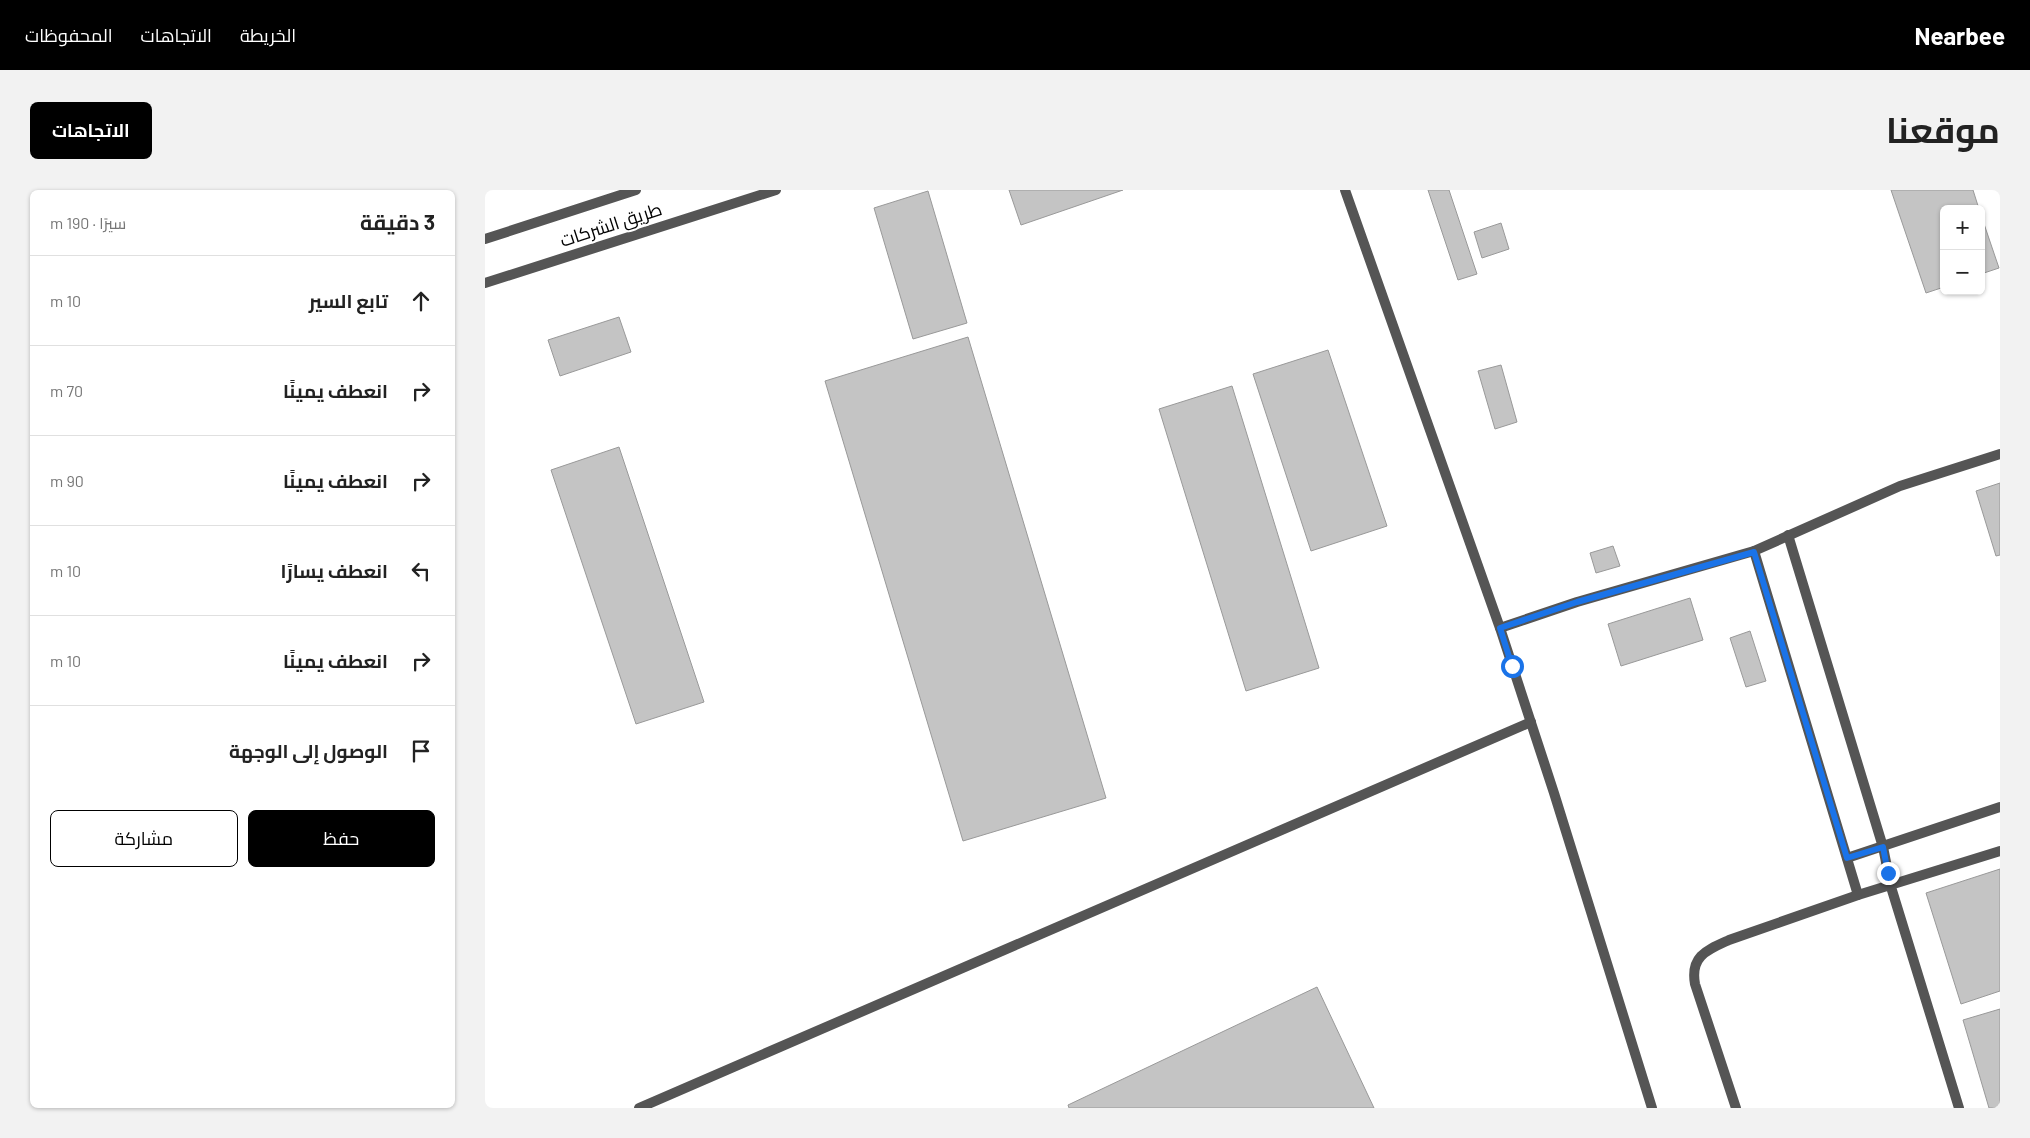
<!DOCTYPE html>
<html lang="ar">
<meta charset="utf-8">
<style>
body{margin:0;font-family:Barlow,Cairo,sans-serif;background:#f2f2f2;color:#222;direction:rtl}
.controls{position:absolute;right:15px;top:15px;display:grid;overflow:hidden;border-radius:8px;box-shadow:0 1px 4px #0004}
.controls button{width:45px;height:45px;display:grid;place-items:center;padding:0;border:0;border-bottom:1px solid #e0e0e0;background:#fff;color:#222;font:25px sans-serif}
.stop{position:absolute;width:15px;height:15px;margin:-11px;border:4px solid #1a73e8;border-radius:50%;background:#fff}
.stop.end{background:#1a73e8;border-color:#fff;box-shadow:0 1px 5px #0008}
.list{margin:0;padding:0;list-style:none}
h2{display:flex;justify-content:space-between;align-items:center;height:65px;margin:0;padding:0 20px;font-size:21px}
h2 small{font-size:16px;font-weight:400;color:#767676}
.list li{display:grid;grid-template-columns:32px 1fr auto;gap:15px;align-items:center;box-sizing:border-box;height:90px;padding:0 20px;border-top:1px solid #e0e0e0}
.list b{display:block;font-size:19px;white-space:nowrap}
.list em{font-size:16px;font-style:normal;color:#767676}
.actions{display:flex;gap:10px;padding:15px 20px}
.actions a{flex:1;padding:11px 0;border:1px solid #000;border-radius:8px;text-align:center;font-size:18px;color:#000}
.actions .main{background:#000;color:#fff}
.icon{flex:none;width:28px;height:28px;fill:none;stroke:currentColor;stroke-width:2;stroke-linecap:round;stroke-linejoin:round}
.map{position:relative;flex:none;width:1515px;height:918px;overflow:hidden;direction:ltr;border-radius:8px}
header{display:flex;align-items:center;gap:30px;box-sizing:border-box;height:70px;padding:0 25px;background:#000;color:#fff}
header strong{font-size:24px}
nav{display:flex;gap:28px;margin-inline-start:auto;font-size:18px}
.intro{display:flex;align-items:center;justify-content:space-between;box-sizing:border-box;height:120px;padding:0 30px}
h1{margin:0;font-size:35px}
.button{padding:12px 22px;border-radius:8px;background:#000;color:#fff;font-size:18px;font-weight:700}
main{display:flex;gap:30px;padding:0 30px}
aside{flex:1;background:#fff;border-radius:8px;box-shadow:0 1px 4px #0004}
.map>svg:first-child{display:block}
</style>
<header>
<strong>Nearbee</strong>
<nav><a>الخريطة</a><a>الاتجاهات</a><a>المحفوظات</a></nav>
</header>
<div class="intro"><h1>موقعنا</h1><a class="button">الاتجاهات</a></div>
<main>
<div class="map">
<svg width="1515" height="918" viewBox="0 0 1515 918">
<rect width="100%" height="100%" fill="#fff"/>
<g fill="#c4c4c4" stroke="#999">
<polygon points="524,0 638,0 536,35"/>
<polygon points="943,0 964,0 992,84 973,90"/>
<polygon points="1406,0 1488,0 1494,19 1459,19 1459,97 1441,103"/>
<polygon points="443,1 482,133 428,149 389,18"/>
<polygon points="1496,25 1514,78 1496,84"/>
<polygon points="1016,33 1024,59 997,68 989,42"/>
<polygon points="134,127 146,162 75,186 63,150"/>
<polygon points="483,147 621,608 478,651 340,191"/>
<polygon points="843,160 902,336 826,361 768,184"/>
<polygon points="1016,175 1032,232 1010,239 993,181"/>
<polygon points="747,196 834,478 761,501 674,219"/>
<polygon points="134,257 219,512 151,534 66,280"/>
<polygon points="1515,293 1515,365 1511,366 1491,301"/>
<polygon points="1128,356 1135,376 1111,383 1105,363"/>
<polygon points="1205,408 1218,450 1136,476 1123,434"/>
<polygon points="1265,441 1281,491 1261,497 1245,448"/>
<polygon points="1515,679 1515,801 1476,814 1441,703"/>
<polygon points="832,797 889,918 584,918 583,915"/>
<polygon points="1515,819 1515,918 1504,918 1478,830"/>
</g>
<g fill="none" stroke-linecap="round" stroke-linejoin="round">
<g stroke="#555" stroke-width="10">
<polyline points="1303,345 1398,657 1406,697 1474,918"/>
<polyline points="1269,361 1373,705"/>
<polyline points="1015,438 1092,412 1269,361 1415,296 1515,264"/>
<polyline points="1362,668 1515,617"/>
<path d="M1251 918 1210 794C1205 766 1222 760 1244 750L1373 705 1515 661"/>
</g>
<g stroke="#555" stroke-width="10">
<polyline points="860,0 1015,438 1069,603 1167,918"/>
<polyline points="154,918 1046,532"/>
</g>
<g stroke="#555" stroke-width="10">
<polyline points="0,49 151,0"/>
<polyline points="0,93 291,0"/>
</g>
</g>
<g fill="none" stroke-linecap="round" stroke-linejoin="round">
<polyline stroke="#1a73e8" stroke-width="6" points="1027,476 1015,438 1092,412 1269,362 1362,668 1398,657 1403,683"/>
</g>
<g text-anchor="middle" stroke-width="4" stroke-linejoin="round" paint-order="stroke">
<g font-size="18" fill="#000" stroke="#fff">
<text transform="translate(126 35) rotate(-18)" y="6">طريق الشركات</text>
</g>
</g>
</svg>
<div class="controls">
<button>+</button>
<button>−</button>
</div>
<div class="stop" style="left:1027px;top:476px"></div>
<div class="stop end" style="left:1403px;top:683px"></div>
</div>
<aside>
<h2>3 دقيقة<small>سيرًا · 190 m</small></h2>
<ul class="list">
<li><svg class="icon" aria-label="ahead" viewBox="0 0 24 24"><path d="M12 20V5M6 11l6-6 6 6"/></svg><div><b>تابع السير</b></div><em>10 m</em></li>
<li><svg class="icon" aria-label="right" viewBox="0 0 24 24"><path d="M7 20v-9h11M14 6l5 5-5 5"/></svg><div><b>انعطف يمينًا</b></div><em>70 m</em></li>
<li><svg class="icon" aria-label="right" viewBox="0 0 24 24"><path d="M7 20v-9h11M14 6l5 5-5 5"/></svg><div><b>انعطف يمينًا</b></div><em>90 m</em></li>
<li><svg class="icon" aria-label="left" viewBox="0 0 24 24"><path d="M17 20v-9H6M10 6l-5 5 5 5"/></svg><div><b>انعطف يسارًا</b></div><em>10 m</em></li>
<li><svg class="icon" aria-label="right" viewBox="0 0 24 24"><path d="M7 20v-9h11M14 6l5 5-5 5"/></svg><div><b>انعطف يمينًا</b></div><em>10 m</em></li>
<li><svg class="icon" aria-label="arrive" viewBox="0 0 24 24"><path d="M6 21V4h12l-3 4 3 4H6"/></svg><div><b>الوصول إلى الوجهة</b></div></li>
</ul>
<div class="actions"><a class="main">حفظ</a><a>مشاركة</a></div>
</aside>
</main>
